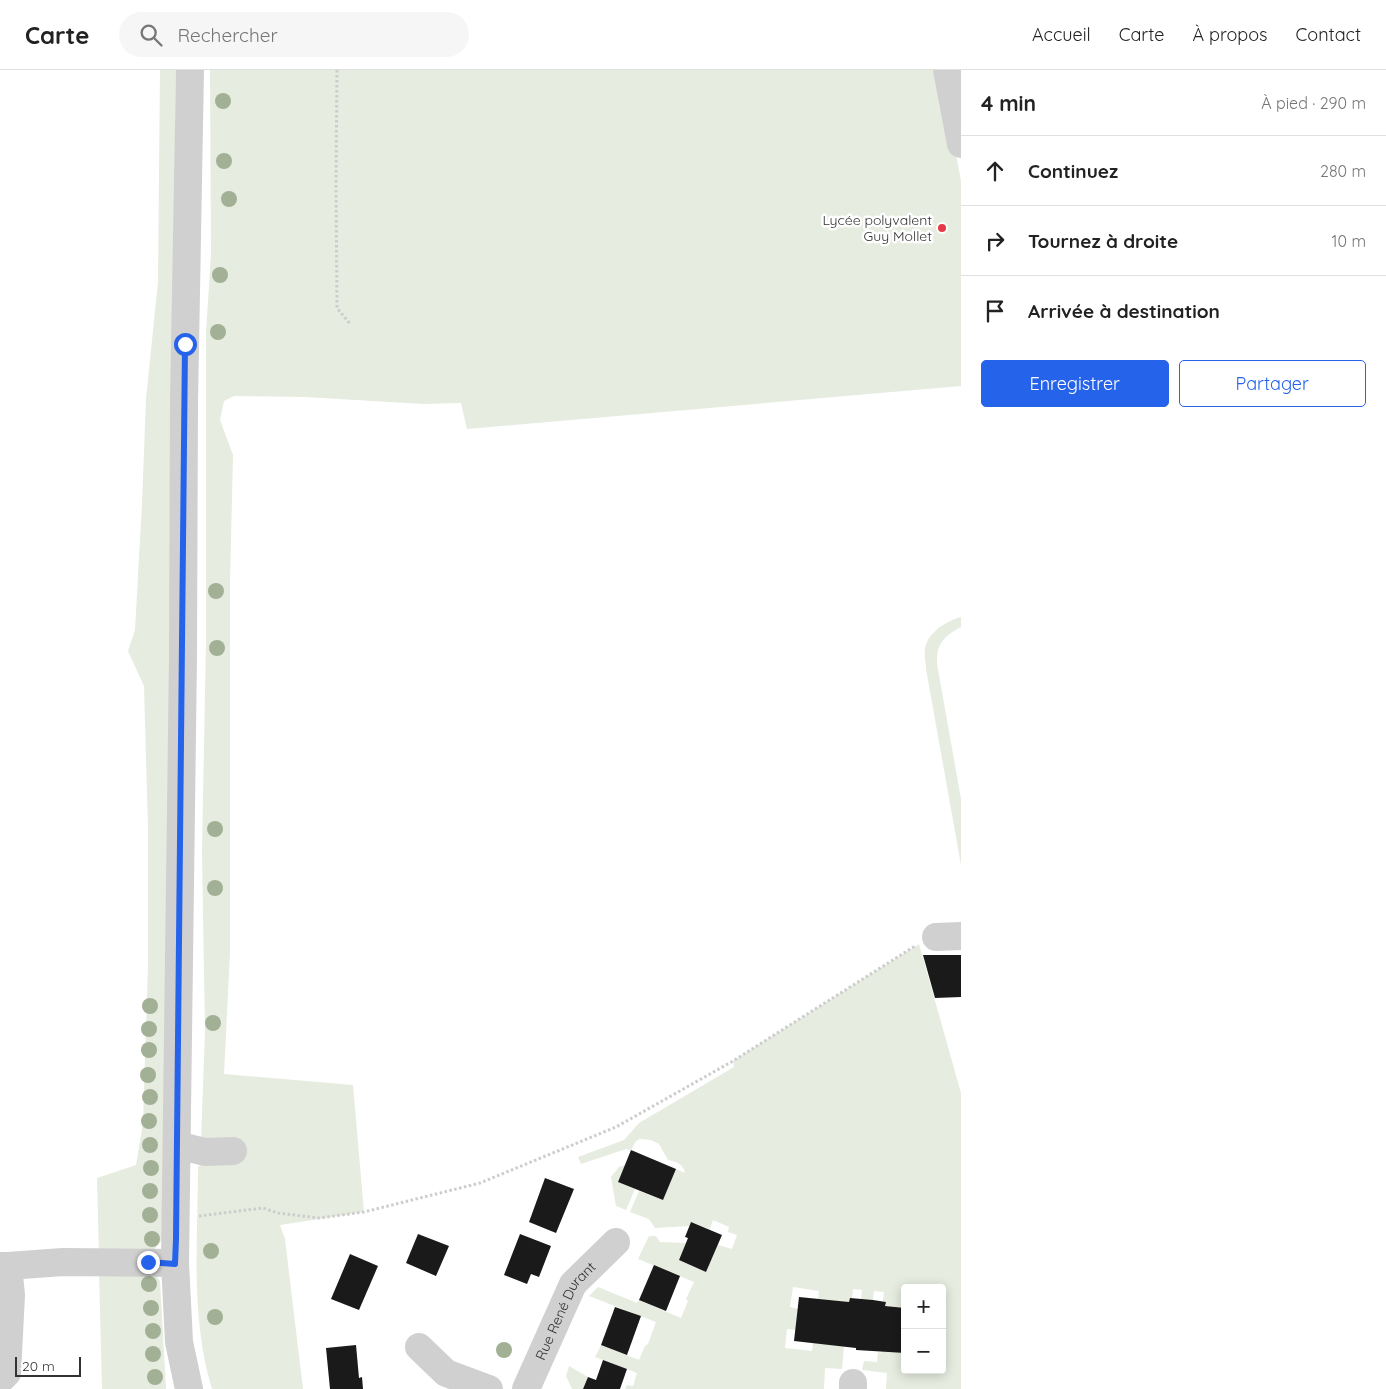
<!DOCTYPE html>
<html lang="fr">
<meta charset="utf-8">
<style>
body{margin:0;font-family:Quicksand,sans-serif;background:#f6f6f6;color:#222}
.controls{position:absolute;right:15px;bottom:15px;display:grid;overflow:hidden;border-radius:5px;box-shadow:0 2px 12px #0003}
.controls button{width:45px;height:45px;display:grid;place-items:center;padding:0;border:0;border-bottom:1px solid #e0e0e0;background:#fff;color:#222;font:25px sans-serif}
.scale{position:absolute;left:15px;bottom:12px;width:66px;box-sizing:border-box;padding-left:5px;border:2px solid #333;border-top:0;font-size:14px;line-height:18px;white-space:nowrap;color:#333;-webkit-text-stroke:4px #fff;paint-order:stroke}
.stop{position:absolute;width:15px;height:15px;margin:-11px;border:4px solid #2563eb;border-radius:50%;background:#fff}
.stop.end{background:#2563eb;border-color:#fff;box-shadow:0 1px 5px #0008}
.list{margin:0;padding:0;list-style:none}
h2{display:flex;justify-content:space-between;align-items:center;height:65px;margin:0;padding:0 20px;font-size:21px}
h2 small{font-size:16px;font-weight:400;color:#767676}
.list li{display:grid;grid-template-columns:32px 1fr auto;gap:15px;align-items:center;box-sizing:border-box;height:70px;padding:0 20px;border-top:1px solid #e0e0e0}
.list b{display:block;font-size:19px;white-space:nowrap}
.list em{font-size:16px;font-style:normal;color:#767676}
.actions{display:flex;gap:10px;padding:15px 20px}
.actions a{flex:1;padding:11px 0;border:1px solid #2563eb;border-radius:5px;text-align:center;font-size:18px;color:#2563eb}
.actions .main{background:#2563eb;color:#fff}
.icon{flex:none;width:28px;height:28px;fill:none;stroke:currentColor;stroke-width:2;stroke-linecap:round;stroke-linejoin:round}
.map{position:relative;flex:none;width:961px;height:1319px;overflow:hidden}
header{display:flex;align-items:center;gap:30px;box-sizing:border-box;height:70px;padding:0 25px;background:#fff;border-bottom:1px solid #e0e0e0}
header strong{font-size:24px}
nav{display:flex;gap:28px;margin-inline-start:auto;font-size:18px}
.search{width:350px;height:45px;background:#f6f6f6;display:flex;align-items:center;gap:12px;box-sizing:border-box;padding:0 18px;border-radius:28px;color:#767676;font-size:19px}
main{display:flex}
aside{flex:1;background:#fff}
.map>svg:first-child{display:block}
</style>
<header>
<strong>Carte</strong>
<div class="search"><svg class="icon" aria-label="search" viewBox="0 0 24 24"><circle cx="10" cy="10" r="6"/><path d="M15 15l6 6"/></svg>Rechercher</div>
<nav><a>Accueil</a><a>Carte</a><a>À propos</a><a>Contact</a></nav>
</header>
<main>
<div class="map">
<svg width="961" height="1319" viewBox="0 0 961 1319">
<rect width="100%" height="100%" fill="#fff"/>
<g fill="#e6ecdf">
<polygon points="160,0 176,0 165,1166 153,1181 99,1184 97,1108 136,1095 143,1053 148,895 148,757 144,616 128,581 135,560 142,434 146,329 158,212"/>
<path d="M210 0H940L961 111V316L467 359 461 333 424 334 305 327 234 326 224 331 220 350 233 385 230 512V882L224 1004 353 1015 364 1142 280 1155 285 1169 303 1319H212C190 1247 198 1171 198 1097L206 1090 201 1070 205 962 202 782 206 571V263L211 184Z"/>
<path d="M961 547V557C944 566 936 574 937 594L961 729V795L926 599C926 593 924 586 925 579 927 563 946 551 961 547Z"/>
<path d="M919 874 961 1023V1319H886L887 1303 862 1300 864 1291 877 1292 878 1282 881 1283V1280L905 1283V1300H942V1218H905V1238L885 1236 886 1232 883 1231 884 1222 874 1221 873 1230 861 1229 862 1220 853 1219 852 1228H850L849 1232 818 1229 819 1221 793 1217 790 1237 798 1239 796 1260 787 1259 785 1278 812 1281 813 1273 844 1276 842 1299 825 1298 824 1319H625L627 1315 633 1316 637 1303 595 1287 601 1275 639 1290 645 1276 648 1274 656 1252 589 1226 598 1217 637 1233 639 1230 681 1248 688 1231 686 1229 694 1212 638 1189 649 1166H656L660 1172 686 1173 679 1190 706 1202 718 1175 732 1179 737 1165 728 1162 729 1157 713 1150 710 1159 691 1152 689 1156 655 1158 649 1149 630 1142 639 1121 663 1130 676 1099 685 1103C683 1093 676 1092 668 1090L659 1074 651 1070 640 1069 636 1071 631 1080 626 1079 581 1094 578 1087 624 1070 639 1053 734 997 733 991Z"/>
<polygon points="625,1095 618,1112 635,1119 626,1140 616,1136 611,1107 619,1097"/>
<polygon points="99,1201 154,1203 160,1211 166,1319 102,1319"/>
<polygon points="569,1296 588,1307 583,1319 572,1319 566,1306"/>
</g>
<g fill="#1a1a1a">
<polygon points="923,885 961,885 961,927 935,928"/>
<polygon points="631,1080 676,1099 663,1130 618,1112"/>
<polygon points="545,1108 574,1119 556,1163 529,1152"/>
<polygon points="691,1152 722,1165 706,1202 679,1190 688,1168 685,1167"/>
<polygon points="418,1164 449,1176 436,1206 406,1193"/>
<polygon points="520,1164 551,1176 539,1207 531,1204 527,1214 504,1205"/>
<polygon points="350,1184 378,1196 359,1240 331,1229"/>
<polygon points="654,1195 680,1206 666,1241 639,1230"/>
<polygon points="799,1227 849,1232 850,1228 873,1230 886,1232 885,1236 905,1238 905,1283 856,1280 856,1278 794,1271"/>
<polygon points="615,1237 641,1246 627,1285 601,1275"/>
<polygon points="356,1275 359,1308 362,1307 363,1319 330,1319 326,1278"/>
<polygon points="603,1290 627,1299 620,1319 583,1319 588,1307 596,1310"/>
</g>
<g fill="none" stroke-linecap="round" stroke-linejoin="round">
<g stroke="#cdcdcd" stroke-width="3" stroke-dasharray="2.5 2.5" stroke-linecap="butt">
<polyline points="337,0 336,115 337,238 351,255"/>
<polyline points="199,1146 263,1138 278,1143 319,1148 364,1142 480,1113 616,1057 733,991 915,876"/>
</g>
<g stroke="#d0d0d0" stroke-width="28">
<polyline points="947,0 961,74"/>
<polyline points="936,867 961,866"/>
<polyline points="177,1075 205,1082 233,1081"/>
<polyline points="0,1196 8,1196 11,1225 7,1303 0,1310"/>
<polyline points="8,1196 63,1192 175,1193"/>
<polyline points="419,1277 446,1303 489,1319"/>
<polyline points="189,1319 179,1272 175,1193 183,587 184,333 190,0"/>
<path id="s1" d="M526 1319 573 1214 616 1172"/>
<polyline points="853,1319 853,1313"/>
</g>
</g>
<g fill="#a2b095">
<circle cx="223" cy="31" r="8"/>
<circle cx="224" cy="91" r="8"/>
<circle cx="229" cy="129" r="8"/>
<circle cx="220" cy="205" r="8"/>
<circle cx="218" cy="262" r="8"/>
<circle cx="216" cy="521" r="8"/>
<circle cx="217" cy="578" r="8"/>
<circle cx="215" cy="759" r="8"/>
<circle cx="215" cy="818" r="8"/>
<circle cx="150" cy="936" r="8"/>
<circle cx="213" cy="953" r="8"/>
<circle cx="149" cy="959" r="8"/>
<circle cx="149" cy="980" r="8"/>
<circle cx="148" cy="1005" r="8"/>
<circle cx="150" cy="1027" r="8"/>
<circle cx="149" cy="1051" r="8"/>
<circle cx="150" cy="1075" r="8"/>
<circle cx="151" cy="1098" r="8"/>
<circle cx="150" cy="1121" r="8"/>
<circle cx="150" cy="1145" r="8"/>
<circle cx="152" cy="1169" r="8"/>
<circle cx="211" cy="1181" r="8"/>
<circle cx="149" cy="1214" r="8"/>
<circle cx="151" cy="1238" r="8"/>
<circle cx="215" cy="1247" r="8"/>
<circle cx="153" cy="1261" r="8"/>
<circle cx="504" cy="1280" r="8"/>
<circle cx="153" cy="1284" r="8"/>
<circle cx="155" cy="1307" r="8"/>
</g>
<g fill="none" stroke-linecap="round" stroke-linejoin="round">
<polyline stroke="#2563eb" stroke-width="6" points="148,1192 175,1194 176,1169 185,274"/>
</g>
<circle fill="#e63946" stroke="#fff" stroke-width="2" cx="942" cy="158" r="5"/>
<g text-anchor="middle" stroke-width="5" stroke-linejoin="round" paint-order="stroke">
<g font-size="14" fill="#333" stroke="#fff" text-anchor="end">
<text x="932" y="155">Lycée polyvalent<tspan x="932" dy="16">Guy Mollet</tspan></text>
</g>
<g font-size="14" fill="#333" stroke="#fff">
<text dy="5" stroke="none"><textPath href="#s1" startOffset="88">Rue René Durant</textPath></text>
</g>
</g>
</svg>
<div class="controls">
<button>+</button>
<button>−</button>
</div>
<div class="scale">20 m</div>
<div class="stop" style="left:185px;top:274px"></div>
<div class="stop end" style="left:148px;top:1192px"></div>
</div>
<aside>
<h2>4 min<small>À pied · 290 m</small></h2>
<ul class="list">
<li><svg class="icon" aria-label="ahead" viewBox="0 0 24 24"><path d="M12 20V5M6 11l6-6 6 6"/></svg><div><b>Continuez</b></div><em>280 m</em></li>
<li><svg class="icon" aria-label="right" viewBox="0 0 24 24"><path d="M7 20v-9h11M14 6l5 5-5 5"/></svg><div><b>Tournez à droite</b></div><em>10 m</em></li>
<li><svg class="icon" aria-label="arrive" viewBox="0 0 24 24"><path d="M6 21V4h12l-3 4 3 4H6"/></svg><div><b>Arrivée à destination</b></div></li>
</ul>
<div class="actions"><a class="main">Enregistrer</a><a>Partager</a></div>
</aside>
</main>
